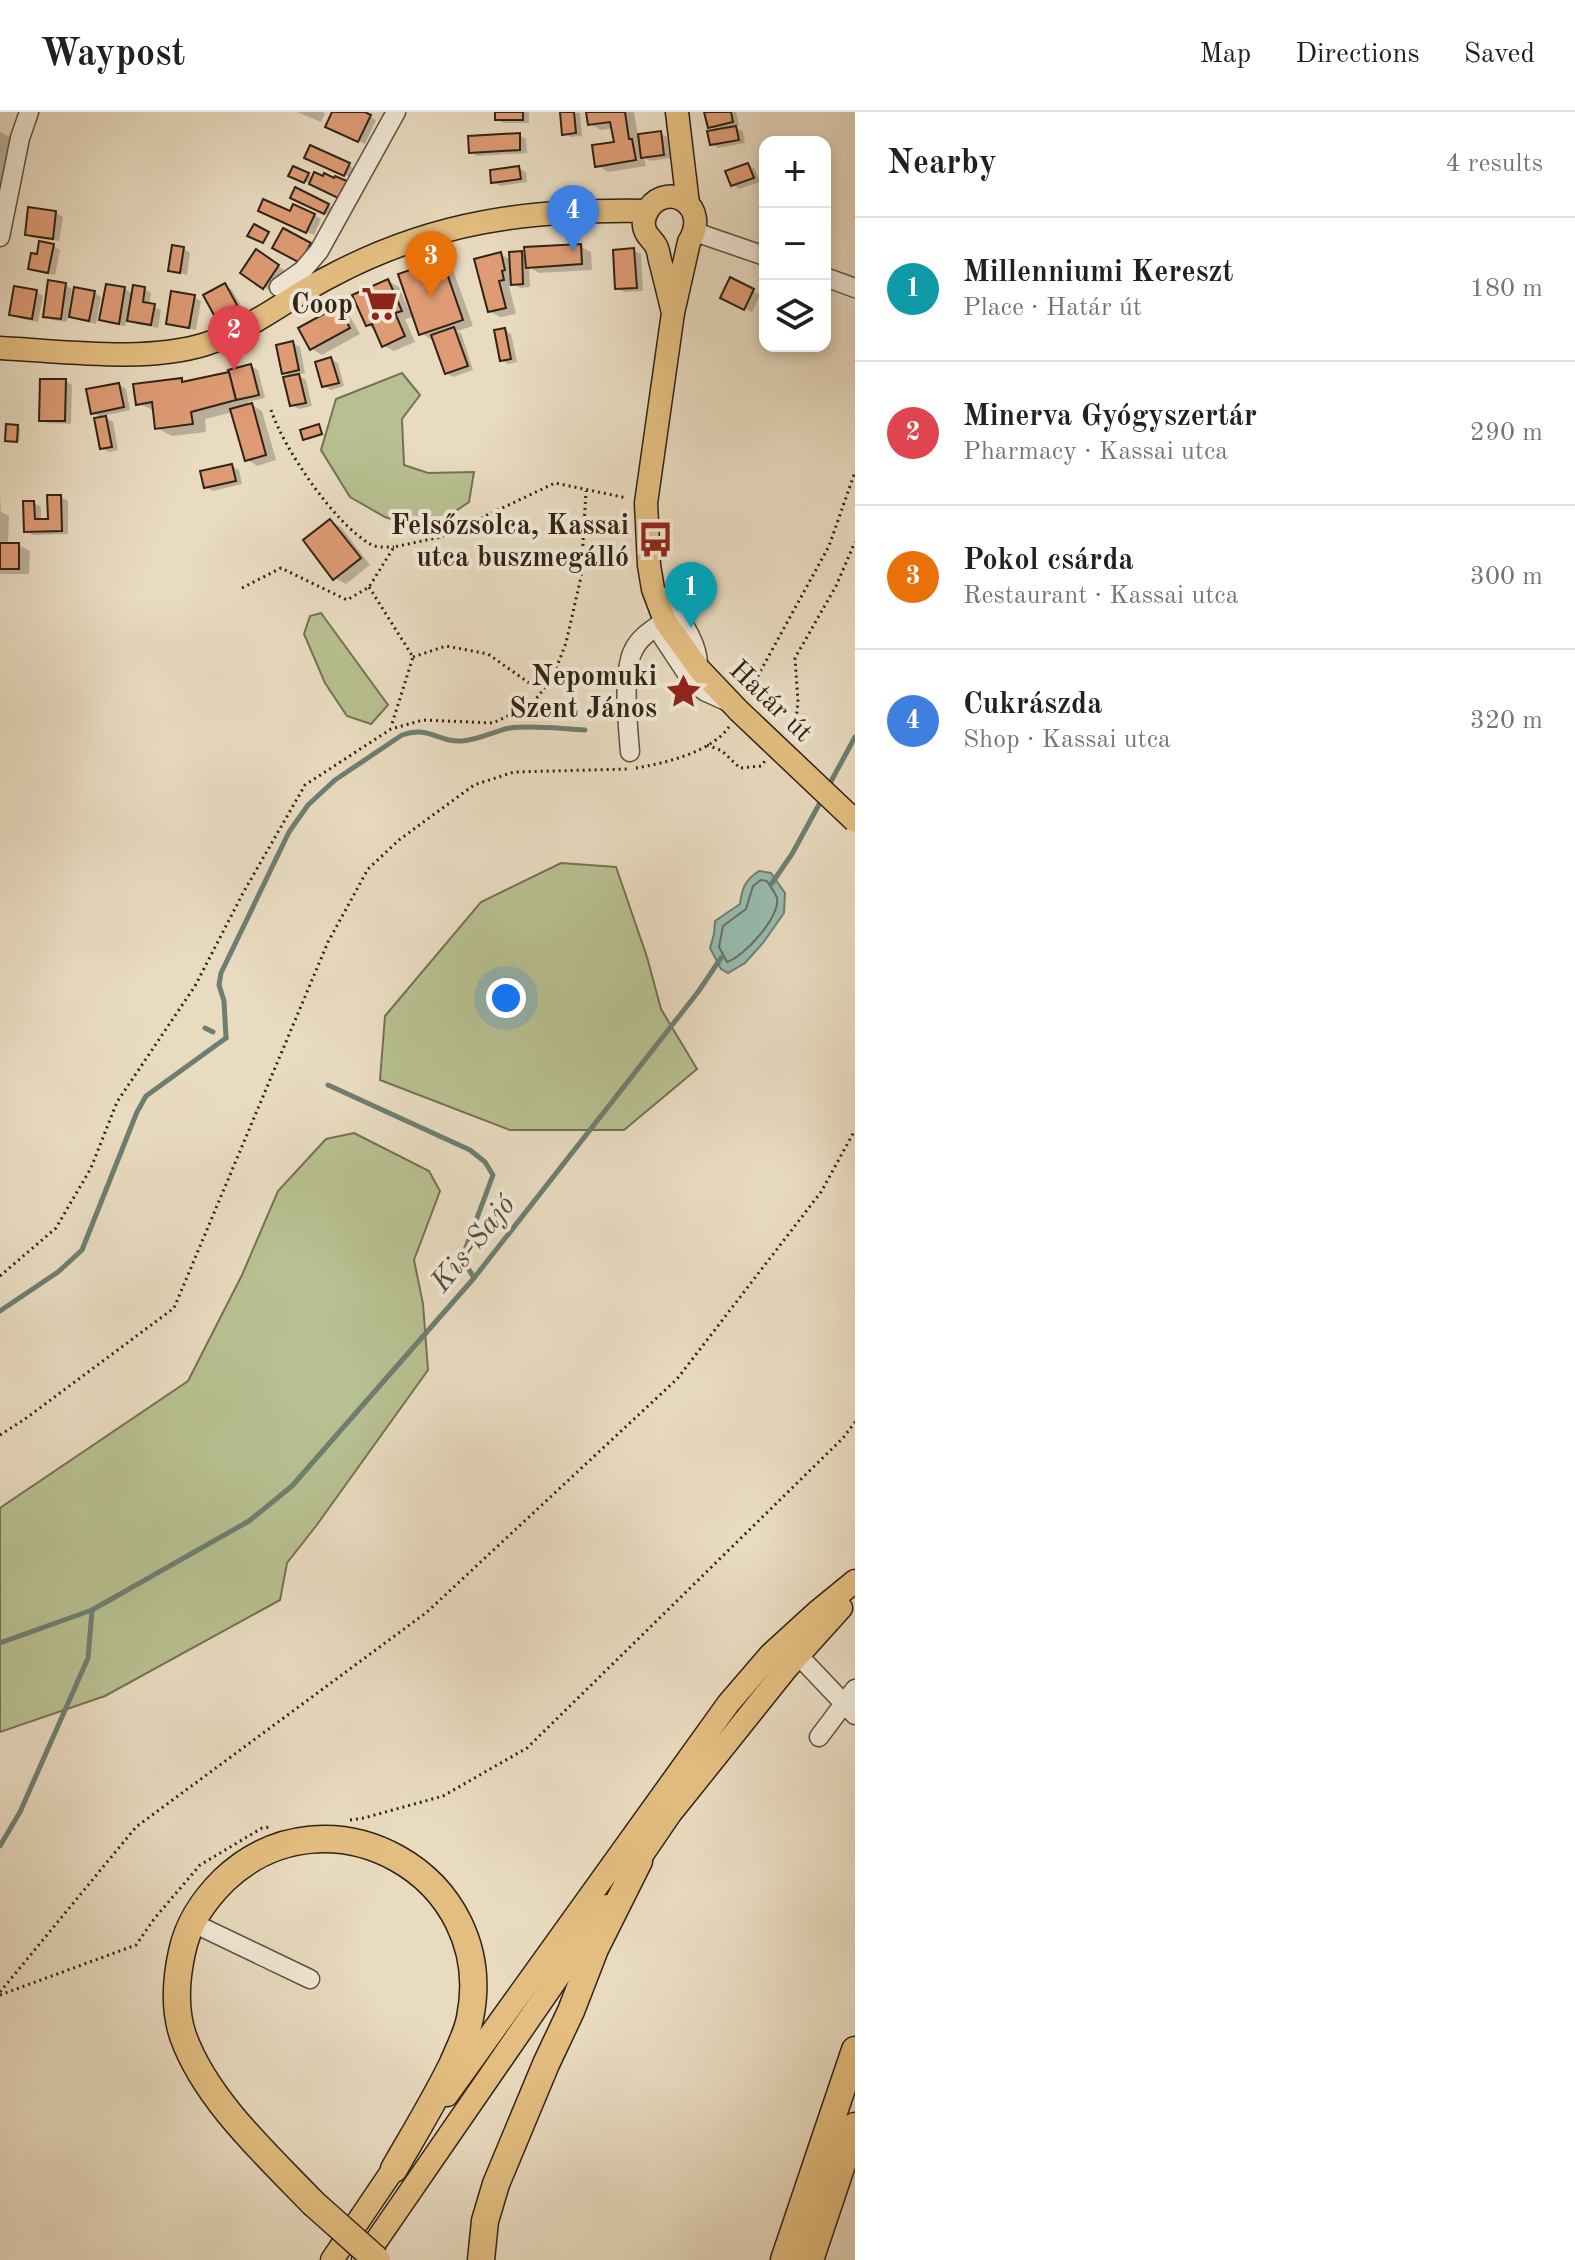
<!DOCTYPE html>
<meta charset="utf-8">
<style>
body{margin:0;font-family:"Old Standard TT",serif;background:#f2f2f2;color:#202124}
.controls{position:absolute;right:24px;top:24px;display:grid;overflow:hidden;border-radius:16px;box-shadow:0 4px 12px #0003}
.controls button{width:72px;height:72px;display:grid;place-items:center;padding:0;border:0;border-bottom:2px solid #e0e0e0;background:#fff;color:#202124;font:40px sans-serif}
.you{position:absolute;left:506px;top:886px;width:28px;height:28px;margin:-20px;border:6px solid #fff;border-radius:50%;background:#1a73e8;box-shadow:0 0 0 12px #1a73e833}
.badge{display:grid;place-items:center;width:52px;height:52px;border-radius:50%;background:#0b8043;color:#fff;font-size:26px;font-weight:700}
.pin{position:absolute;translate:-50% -66px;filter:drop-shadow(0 2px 4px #0008)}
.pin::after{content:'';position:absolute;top:42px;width:28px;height:24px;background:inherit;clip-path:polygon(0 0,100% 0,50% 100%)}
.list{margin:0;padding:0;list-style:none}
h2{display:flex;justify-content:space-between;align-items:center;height:104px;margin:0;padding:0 32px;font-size:34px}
h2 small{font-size:26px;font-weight:400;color:#757577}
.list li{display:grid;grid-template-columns:52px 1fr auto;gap:24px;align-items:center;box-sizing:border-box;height:144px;padding:0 32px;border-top:2px solid #e0e0e0}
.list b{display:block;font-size:30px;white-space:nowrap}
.list p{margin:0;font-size:26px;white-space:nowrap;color:#757577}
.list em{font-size:26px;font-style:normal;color:#757577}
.icon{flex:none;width:44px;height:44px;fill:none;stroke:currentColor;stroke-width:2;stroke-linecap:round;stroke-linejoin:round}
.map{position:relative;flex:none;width:855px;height:2148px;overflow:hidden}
header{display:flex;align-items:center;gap:48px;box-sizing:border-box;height:112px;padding:0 40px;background:#fff;border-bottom:2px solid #e0e0e0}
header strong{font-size:38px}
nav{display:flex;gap:44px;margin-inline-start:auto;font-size:28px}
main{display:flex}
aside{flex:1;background:#fff}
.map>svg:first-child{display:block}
</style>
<header>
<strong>Waypost</strong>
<nav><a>Map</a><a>Directions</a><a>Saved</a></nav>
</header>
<main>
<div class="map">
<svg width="855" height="2148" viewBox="0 0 855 2148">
<rect width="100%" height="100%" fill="#e9dbc0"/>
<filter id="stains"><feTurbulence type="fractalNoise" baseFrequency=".0025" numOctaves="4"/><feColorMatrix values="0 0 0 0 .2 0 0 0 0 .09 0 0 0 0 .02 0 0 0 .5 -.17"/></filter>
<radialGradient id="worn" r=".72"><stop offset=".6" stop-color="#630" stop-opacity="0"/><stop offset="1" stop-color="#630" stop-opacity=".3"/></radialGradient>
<g fill="#b8c091" stroke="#747254" stroke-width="2">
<polygon points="402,261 420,283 402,307 404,353 428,361 474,360 469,390 428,418 385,405 350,385 321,338 336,287"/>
<polygon points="321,501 388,593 371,612 347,604 325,571 304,522 310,504"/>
<polygon points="561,751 616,755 647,845 661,897 697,957 624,1018 510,1018 380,968 385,904 481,790"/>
<polygon points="354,1021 429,1059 440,1079 414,1148 423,1192 428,1258 316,1414 287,1451 280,1488 105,1584 0,1620 0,1396 188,1269 242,1163 278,1079 326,1027"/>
</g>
<path fill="#97bbb0" stroke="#6e7e72" stroke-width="2" d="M759 759 771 761 785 781 784 801 763 831 745 851 728 861 721 857 710 836 714 822 715 809 740 792C742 776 745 768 759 759Z"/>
<g fill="#0003">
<polygon points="297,0 322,0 325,1 321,10"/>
<polygon points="334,0 360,0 376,8 365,32 334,18"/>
<polygon points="497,0 527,0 529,1 529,11 504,11 497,7"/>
<polygon points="562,0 580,1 582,24 571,25 564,21"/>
<polygon points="588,0 634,0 638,24 660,21 667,25 670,46 650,49 644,46 646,54 608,60 597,53 616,31 613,16 601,18 590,12"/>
<polygon points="706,0 736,0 739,13 734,14 743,20 745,31 718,36 712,32 717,19 709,14"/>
<polygon points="0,20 11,26 0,88"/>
<polygon points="519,23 526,27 527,41 477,44 471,40"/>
<polygon points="311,35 356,57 352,66 313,49"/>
<polygon points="748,53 755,57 760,70 739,77 733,73"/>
<polygon points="519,56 526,60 527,70 500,74 493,70"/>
<polygon points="308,62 314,66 335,68 336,66 352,74 346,88 291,63"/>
<polygon points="299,89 328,93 335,97 331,105"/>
<polygon points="56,101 63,105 59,129 34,126 27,122"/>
<polygon points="291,102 314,103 321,107 314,123 267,103"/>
<polygon points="53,134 60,138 55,163 37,160 30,156 38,144"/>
<polygon points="580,134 591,140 592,158 539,161 529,155 530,175 520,176 515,173 509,174 516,202 500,205 489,199 500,142 512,148 521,141 527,145"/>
<polygon points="184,137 190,141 187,163 171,158"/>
<polygon points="634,139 641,142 643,179 624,180 617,176"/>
<polygon points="263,144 284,158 271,179 264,175"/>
<polygon points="441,149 452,155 473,214 457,219 461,221 473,258 453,265 446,261 435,227 432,228 421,221"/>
<polygon points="731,168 760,183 752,200 729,189"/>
<polygon points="388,169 399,175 412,205 405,207 415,230 394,239 383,233 377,219 367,213"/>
<polygon points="65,173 72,177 69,195 73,195 94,181 101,185 96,212 78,208 68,203 67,210 52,208 45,204"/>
<polygon points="225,174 232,178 243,197 224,208 217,204"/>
<polygon points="125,177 133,182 144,177 151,181 149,193 161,198 158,216 136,212 127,207 125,214 108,211 102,207"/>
<polygon points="36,180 43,184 38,210 18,206 11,202"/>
<polygon points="194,185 201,189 196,218 175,214 168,211"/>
<polygon points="338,197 349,203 360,222 322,243 312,237"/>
<polygon points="505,218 511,222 517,250 508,252 502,248"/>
<polygon points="293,231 300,235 305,261 298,263 306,268 312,294 299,297 292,293 292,265 284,261"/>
<polygon points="331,247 338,251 344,274 331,278 324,274"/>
<polygon points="251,254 258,258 265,286 247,290 262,299 276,348 257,354 246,347 233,300 205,307 206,320 172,324 157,316 155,299 137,291 181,268 187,271 231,262"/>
<polygon points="65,269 72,273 71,312 47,311 41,307"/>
<polygon points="119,273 126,277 130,298 102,304 113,310 118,338 109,340 102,336 103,307 92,300"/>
<polygon points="319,314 324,323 307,328 304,327"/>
<polygon points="17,315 20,316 19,330 7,328"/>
<polygon points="232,354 239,358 242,372 213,379 206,375"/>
<polygon points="0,383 1,400 9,404 8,433 19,433 30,439 29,462 0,462"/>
<polygon points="61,385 68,389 68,422 33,423 26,419 34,391 41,395 41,409 50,409"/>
<polygon points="330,409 341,415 370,453 346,472 335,466"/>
</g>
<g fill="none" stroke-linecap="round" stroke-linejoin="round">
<path stroke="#646f63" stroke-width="2" d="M761 768 767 769C770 774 775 780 777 786 780 805 744 845 727 850L719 835 723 814 746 797 753 774Z"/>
<g stroke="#6e7e72" stroke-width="5">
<polyline points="828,675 855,625"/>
<polyline points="772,771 792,742 822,687"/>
<polyline points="205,916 213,920"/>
<path d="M226 926 224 889 219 873 221 861 289 720 308 693 335 668 402 623C430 613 438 631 462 629 479 628 494 619 510 616 535 613 561 617 585 618"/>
<polyline points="328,973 470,1038 485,1050 493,1063 462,1146 474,1166"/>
<polyline points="0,1199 58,1160 82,1138 137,1000 146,984 226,926"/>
<polyline points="0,1531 92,1498 249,1409 292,1374 474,1166 698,880 721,846"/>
<polyline points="0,1734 20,1700 88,1546 92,1498"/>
</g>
</g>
<g fill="#de9b74" stroke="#312316" stroke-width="2">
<polygon points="332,0 365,0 371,3 358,30 325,15"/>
<rect x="495" y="0" width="28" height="8"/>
<polygon points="560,0 574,0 576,21 562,23"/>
<polygon points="586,0 625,0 629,27 632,27 636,48 595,55 592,33 614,30 610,10 588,13"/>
<polygon points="704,0 731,0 733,10 708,16"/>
<polygon points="736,14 739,28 710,33 707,19"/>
<polygon points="661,19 664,43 641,46 638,22"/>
<polygon points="520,21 520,38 469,41 468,24"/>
<polygon points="310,33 350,51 344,64 304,46"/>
<polygon points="748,51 754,66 731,74 725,59"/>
<polygon points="293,54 309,61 304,71 288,64"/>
<polygon points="519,54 521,67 491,71 490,58"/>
<polygon points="314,60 323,64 324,61 334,66 335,64 347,69 338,86 309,72"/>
<polygon points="295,75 329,92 324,102 290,86"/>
<polygon points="263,87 290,99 293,92 315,102 306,121 258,99"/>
<polygon points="28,95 56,99 53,127 25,123"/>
<polygon points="254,112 269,120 263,131 247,124"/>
<polygon points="283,116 311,131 300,151 272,136"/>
<polygon points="39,129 54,132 48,161 28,157 31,141 37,142"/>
<polygon points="581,132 582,152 526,156 524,135"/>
<polygon points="172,133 184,135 180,161 168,159"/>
<polygon points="634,136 637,176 615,177 613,138"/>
<polygon points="256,137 279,153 263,177 240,161"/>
<polygon points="522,139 523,172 511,173 509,140"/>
<polygon points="501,140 505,158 502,159 504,168 499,169 506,196 488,200 474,147"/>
<polygon points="442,147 463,208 419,223 398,162"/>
<polygon points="730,165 754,177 744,198 720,186"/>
<polygon points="388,167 402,199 395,201 405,224 382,235 372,212 366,214 352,183"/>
<polygon points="48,168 66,171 61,207 43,205"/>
<polygon points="225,171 237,193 215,205 203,183"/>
<polygon points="106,172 125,175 119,212 99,208"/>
<polygon points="133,173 145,175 143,190 155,192 151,213 127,209"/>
<polygon points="14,174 37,178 32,207 9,203"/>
<polygon points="74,175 95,179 89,209 69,205"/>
<polygon points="171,179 195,183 189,216 166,212"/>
<polygon points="338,194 350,216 310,238 298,216"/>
<polygon points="454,215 468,254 445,262 431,223"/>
<polygon points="505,216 511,247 500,249 494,218"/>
<polygon points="293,229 299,258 282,262 276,233"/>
<polygon points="331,245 339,271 322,275 315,250"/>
<polygon points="251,252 259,283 236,288 228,258"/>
<polygon points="229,260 236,288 191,300 193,312 155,317 152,290 136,293 133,272 182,266 182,270"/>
<polygon points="299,262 306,291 290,294 283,265"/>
<polygon points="40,267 66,267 65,309 39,309"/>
<polygon points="119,271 124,295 91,302 86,277"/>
<polygon points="252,291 266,343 245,349 230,297"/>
<polygon points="106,304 112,335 100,337 94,306"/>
<polygon points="6,312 18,313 17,330 5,329"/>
<polygon points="319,312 322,322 303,328 300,318"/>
<polygon points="232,352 236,369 204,376 200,359"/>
<polygon points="47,383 61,383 62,419 24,420 23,389 34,389 35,407 48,407"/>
<polygon points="330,407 361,446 333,468 303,428"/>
<rect x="0" y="431" width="19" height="26"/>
</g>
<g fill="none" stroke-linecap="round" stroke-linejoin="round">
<defs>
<g id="minor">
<polyline points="695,120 765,144"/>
<polyline points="0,125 20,26 29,0"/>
<polyline points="825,165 855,176"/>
<polyline points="279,175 303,158 319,139 396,0"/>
<path d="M655 479C659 484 665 487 669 492 682 508 697 530 698 551"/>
<polyline points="656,515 693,571 706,580 726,589"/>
<path d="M630 640C628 614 622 562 633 539 639 525 653 517 665 509"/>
<polyline points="798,1543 855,1603"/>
<polyline points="819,1625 855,1577"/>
<polyline points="191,1810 310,1867"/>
</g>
<g id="major">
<polyline points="677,0 688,92"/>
<path d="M673 201C669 184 665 168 661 152 659 147 659 139 656 134 652 126 645 124 644 114 643 107 645 102 649 96 669 69 711 94 689 130L673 201 646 391 649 453 653 477 665 509 699 557 739 599"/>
<path d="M0 236C63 239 146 251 206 232 250 218 288 186 329 165 433 109 530 97 647 99"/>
<polyline points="629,1762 670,1702 786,1557 841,1496"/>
<polyline points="447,1983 728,1592 771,1542 817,1500 855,1469"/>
<polyline points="332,2148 403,2043"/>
<polyline points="363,2148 607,1794"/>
</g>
<g id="highway">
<path d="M313 2091C267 2043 206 1988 183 1924 174 1897 176 1867 182 1840 188 1811 203 1789 224 1768 328 1669 499 1763 470 1906 467 1922 459 1936 453 1951 435 1988 414 2022 394 2057"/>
<polyline points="481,2148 485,2109 496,2072 546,1952 571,1899 595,1837 639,1749"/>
<polyline points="784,2148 855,1938"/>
<polyline points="810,2148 855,2014"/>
</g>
</defs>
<use href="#minor" stroke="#5f5140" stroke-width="21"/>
<use href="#major" stroke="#312316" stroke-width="25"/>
<use href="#highway" stroke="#312316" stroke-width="29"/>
<g stroke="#312316" stroke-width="3" stroke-dasharray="2 4" stroke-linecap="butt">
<path d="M271 298C284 337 334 411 370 432 376 436 386 435 394 435"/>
<polyline points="369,475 413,545 391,615"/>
<polyline points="242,476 281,456 347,488 369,475 394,435 441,425 555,371 627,386"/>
<polyline points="413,545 446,534 488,542 532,573 552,567"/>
<polyline points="749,580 829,434 855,360"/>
<polyline points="789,623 795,617 798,590 795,546 836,474 855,430"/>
<polyline points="707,633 722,639 740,656 761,654 765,649"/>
<path d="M636 656C666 651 711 640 729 615"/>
<polyline points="0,1164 56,1116 91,1056 117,990 195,874 243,781 305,673 391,617 423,608 493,611 531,593 552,567 566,531 581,465 586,379"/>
<polyline points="0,1323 25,1307 174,1196 328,830 368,757 399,728 474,673 514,660 629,657"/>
<polyline points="350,1708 364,1706 443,1684 527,1636 843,1326 855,1310"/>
<polyline points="0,1880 136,1715 427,1500 677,1267 821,1080 855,1018"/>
<polyline points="0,1883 136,1833 154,1807 200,1753 262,1716 270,1715"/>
</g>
<use href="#minor" stroke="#f1e8d6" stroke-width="18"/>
<use href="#major" stroke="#e4be80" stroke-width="22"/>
<use href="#highway" stroke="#e4be80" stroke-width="26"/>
<defs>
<polyline id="major-bridge" points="739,599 855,709"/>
<polyline id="highway-bridge" points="313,2091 377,2148"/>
</defs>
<use href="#major-bridge" stroke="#312316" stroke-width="25" stroke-linecap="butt"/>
<use href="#highway-bridge" stroke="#312316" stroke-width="29" stroke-linecap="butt"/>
<use href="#major-bridge" stroke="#e4be80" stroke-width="22"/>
<use href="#highway-bridge" stroke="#e4be80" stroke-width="26"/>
</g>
<defs>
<symbol id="supermarket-bare" viewBox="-9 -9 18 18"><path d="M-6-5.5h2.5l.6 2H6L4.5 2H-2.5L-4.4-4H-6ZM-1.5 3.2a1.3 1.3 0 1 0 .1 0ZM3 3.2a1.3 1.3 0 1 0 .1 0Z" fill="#8f2418" stroke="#f1e8d6" stroke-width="2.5" paint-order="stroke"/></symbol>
<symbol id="bus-bare" viewBox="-9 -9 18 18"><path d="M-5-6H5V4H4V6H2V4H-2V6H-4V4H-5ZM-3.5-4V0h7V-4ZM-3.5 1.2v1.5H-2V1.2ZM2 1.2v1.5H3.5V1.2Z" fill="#8f2418" stroke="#f1e8d6" stroke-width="2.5" paint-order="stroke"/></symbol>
<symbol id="sight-bare" viewBox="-9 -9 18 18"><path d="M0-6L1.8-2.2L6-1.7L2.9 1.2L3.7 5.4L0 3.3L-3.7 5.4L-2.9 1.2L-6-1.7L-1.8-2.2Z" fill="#8f2418" stroke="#f1e8d6" stroke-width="2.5" paint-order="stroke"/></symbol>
</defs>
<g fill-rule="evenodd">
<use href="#supermarket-bare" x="354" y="166" width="51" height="51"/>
<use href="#bus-bare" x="630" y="402" width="51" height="51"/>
<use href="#sight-bare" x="658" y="554" width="51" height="51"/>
</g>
<g text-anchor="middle" stroke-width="8" stroke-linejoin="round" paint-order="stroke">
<g font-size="28" font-weight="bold" fill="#312316" stroke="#f1e8d6" text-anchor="end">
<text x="353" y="201">Coop</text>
<text x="629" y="422">Felsőzsolca, Kassai<tspan x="629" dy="32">utca buszmegálló</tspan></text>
<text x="657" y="573">Nepomuki<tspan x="657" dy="32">Szent János</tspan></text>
</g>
<g font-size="28" fill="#312316" stroke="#f1e8d6">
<text transform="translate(772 588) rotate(44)" y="10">Határ út</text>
</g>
<g font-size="30" font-style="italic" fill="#505144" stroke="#f1e8d6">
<text transform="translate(472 1131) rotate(-51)" y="10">Kis-Sajó</text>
</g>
</g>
<rect width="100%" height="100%" filter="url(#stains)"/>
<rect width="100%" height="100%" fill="url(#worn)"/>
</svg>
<div class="controls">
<button>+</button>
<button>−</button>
<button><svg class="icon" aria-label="layers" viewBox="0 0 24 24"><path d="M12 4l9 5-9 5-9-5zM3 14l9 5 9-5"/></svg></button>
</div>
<div class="you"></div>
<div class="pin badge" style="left:691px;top:516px;background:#0f9aa8">1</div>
<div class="pin badge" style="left:234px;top:259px;background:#e0444e">2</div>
<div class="pin badge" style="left:431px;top:185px;background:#e8710a">3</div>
<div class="pin badge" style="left:573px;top:139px;background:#3f7fe0">4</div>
</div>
<aside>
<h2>Nearby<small>4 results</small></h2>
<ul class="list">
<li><span class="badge" style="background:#0f9aa8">1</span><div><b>Millenniumi Kereszt</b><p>Place · Határ út</p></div><em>180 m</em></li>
<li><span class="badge" style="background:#e0444e">2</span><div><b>Minerva Gyógyszertár</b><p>Pharmacy · Kassai utca</p></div><em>290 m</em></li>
<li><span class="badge" style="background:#e8710a">3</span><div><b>Pokol csárda</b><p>Restaurant · Kassai utca</p></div><em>300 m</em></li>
<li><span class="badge" style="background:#3f7fe0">4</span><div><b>Cukrászda</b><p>Shop · Kassai utca</p></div><em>320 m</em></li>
</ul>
</aside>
</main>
